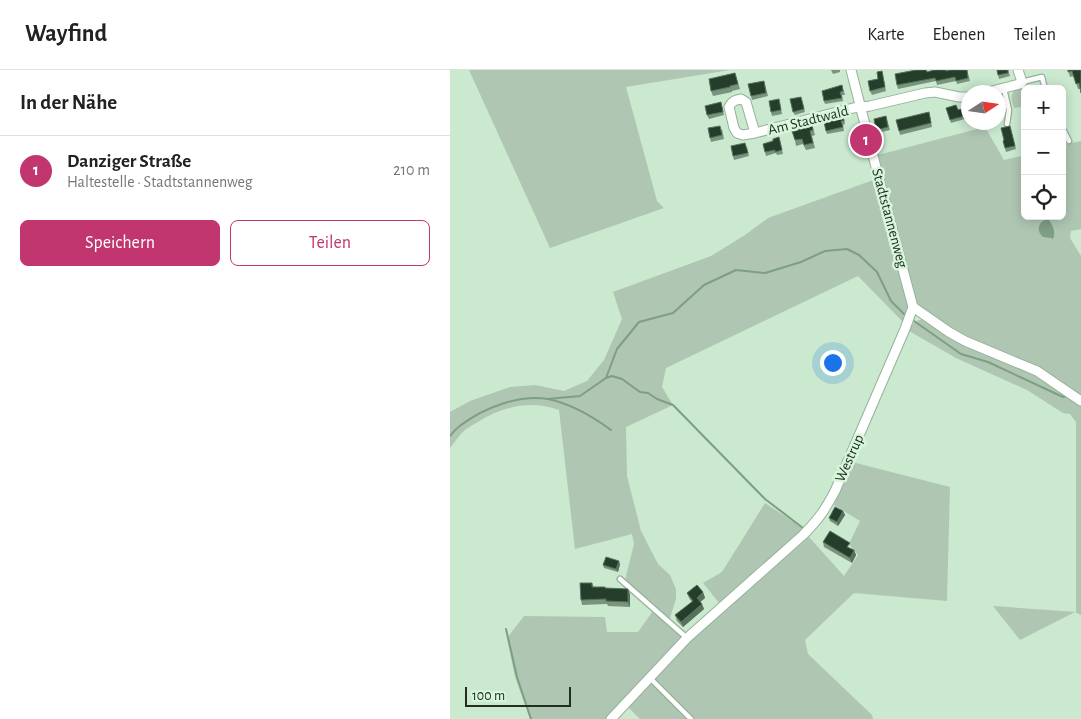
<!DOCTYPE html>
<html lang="de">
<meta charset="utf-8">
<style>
body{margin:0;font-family:"Alegreya Sans",sans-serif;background:#f6f6f6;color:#222}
.controls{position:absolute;right:15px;top:15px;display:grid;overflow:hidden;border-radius:8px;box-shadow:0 2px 12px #0003}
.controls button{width:45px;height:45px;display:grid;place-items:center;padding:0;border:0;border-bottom:1px solid #e0e0e0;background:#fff;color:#222;font:25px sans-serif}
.compass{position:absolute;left:511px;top:15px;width:45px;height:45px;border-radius:50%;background:#fff;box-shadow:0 2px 12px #0003;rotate:78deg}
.scale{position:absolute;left:15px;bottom:12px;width:106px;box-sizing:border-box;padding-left:5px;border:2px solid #222e24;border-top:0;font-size:14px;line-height:18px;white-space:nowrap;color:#222e24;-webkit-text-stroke:4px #d7f6dc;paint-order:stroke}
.you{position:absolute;left:382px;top:292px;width:18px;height:18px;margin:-12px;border:4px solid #fff;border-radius:50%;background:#1a73e8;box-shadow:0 0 0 8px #1a73e833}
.badge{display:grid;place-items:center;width:32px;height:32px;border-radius:50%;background:#c1366e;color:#fff;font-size:16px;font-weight:700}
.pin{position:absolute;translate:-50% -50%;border:2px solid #fff;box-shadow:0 1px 5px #0006}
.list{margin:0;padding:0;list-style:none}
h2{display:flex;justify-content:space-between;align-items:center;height:65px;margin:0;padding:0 20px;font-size:21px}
h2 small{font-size:16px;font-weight:400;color:#767676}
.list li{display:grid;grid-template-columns:32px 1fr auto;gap:15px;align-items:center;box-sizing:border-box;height:70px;padding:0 20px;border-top:1px solid #e0e0e0}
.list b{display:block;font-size:19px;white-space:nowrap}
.list p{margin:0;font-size:16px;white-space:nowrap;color:#767676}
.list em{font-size:16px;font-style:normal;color:#767676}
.actions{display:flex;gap:10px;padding:15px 20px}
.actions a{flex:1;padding:11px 0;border:1px solid #c1366e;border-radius:8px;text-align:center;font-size:18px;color:#c1366e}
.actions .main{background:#c1366e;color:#fff}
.icon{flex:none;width:28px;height:28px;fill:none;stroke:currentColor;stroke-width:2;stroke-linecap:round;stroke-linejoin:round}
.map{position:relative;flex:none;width:631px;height:649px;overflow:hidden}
header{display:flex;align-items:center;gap:30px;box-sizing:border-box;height:70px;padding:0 25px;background:#fff;border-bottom:1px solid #e0e0e0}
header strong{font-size:24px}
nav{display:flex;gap:28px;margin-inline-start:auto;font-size:18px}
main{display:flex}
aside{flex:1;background:#fff}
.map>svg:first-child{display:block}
</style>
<header>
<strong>Wayfind</strong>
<nav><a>Karte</a><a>Ebenen</a><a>Teilen</a></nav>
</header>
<main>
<aside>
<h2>In der Nähe<small></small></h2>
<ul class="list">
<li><span class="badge">1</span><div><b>Danziger Straße</b><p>Haltestelle · Stadtstannenweg</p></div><em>210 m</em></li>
</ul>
<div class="actions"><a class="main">Speichern</a><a>Teilen</a></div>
</aside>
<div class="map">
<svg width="631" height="649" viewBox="0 0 631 649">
<rect width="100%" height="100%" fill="#cae9cf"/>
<g fill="#afc6b3">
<polygon points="19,0 280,0 176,17 207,131 214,138 100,178"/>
<path d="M585 15 591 19H575V36L564 38C563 34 561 29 562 25 563 17 579 16 585 15Z"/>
<polygon points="535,57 554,90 575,85 575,146 612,146 612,75 631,71 631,159 621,161 620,168 631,186 631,327 501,260 471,239 465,231 424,86"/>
<path d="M426 109 459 236 454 253 408 206 216 298 212 317 223 335 176 357 177 406 191 461 208 494 220 505 226 519V529L219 551 239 572 359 467 394 506 408 485 399 474 410 451 384 435 402 392 500 417 497 531 404 523 355 570 358 584 422 645 423 649H190L177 636 164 649H80L65 607 57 568 74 546 155 547 157 562H188L205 538 175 510 184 474 182 464 125 479 109 340C82 330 53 336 28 352 24 354 19 357 15 360 9 365 5 372 0 378V342L20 331 60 317 85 315 114 321 137 311 154 290 172 249 163 222 261 186 295 165 318 148Z"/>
<path d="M474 249 495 265 586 305 622 328 631 335V545L625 542 570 570 543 536 626 542V352L620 344 613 343 577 320 506 288 459 261C463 253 465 250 474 249Z"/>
<polygon points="315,433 353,458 270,534 253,513 272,502"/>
</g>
<path fill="#7d9f84" d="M598 149C603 155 606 162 603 169L601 168 593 167C586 161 588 151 598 149Z"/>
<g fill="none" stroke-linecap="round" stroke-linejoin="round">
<g stroke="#7d9f84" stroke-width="2">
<polyline points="464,251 511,284 538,292 613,327 617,326"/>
<polyline points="156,308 162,306 172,309 190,322 198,323 207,329 223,335 315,429 353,458"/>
<polyline points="97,329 130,326 156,308 167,279 189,252 223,243 254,215 286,200 315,203 351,192 375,181 397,179 409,185 427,202 441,231 454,244"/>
<path d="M0 366C3 362 7 358 11 355 34 338 69 324 98 329 122 334 142 346 161 360"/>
<polyline points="56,559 67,607 81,649"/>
</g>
<defs>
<g id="service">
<polyline points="572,12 592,7 595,19"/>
<polyline points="554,19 559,40 557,54"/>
<polyline points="612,57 619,71"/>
<polyline points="170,509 237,568"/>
<polyline points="200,608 241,649"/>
</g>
<g id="minor">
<polyline points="401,0 436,136 463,237"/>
<polyline points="538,22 570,14 572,12 568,0"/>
<path d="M305 63 296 32 291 29C285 30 282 31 279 37L284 58 287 63 293 65 305 63 403 38 420 36 475 23 485 22 509 27H518"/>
<polyline points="463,237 499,262 515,271 587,301 631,331"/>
<path d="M161 649 237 568 353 465C368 450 375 440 385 421L455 259 463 237"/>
</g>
</defs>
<use href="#service" stroke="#94b29a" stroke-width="7"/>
<use href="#minor" stroke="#94b29a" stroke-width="11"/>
<use href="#service" stroke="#fff" stroke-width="4.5"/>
<use href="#minor" stroke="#fff" stroke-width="9"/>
</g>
<g fill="#78947d">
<polygon points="381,0 390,0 390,2 383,4"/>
<polygon points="496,0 496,1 517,0 520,11 507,14 506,11 487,15 486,11 448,19 447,15 477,2"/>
<polygon points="547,0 558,0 560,6 549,9"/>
<polygon points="618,0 631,0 630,19 628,19 624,6 620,7"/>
<polygon points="432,1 436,21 422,25 420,21 428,9"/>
<polygon points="285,3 290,19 282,21 282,22 263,26 261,21"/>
<polygon points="315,14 318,26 302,30 301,26"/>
<polygon points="392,15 395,25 392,25 393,31 375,34 374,31"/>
<polygon points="352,30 355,42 345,45 343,42"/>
<polygon points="330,33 332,44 322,46 321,42"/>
<polygon points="272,36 274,45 259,49 257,45"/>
<polygon points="518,37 518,48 501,53 496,38 508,40"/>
<polygon points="436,46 440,60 428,63 426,60"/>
<polygon points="480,46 482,57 450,65 449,61"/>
<polygon points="394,49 395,54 393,55 394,61 377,64 376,61"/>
<polygon points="362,54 365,65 362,66 365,78 356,80 353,74 346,76 345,70 349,60"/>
<polygon points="560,56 566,79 556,82 553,71 554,70"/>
<polygon points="272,59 274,69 261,72 260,68"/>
<polygon points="330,71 333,84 327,85 326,83 316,86 315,82"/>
<polygon points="297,77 299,86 284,90 283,86"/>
<polygon points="393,441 395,445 388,456 380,451 379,448"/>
<polygon points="373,472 401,478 401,479 404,480 406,485 402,493 374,477"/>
<polygon points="170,494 168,502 154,498 153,495"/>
<polygon points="142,513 144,517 156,518 180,524 180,537 158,536 157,534 132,535 131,530"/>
<polygon points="253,522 255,528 250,532 252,534 254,539 233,557 227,551 225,545 242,532 239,528 237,523"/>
</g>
<g fill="#56715c">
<polygon points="393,441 395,445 388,456 387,452"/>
<polygon points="404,480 406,485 402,493 400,488"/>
<polygon points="169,491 170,494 168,502 166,499"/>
<polygon points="178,519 180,524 180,537 178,532"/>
<polygon points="253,522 255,528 249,533 247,528"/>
<polygon points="252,534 254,539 233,557 231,552"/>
</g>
<g fill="#253e2b" stroke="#56715c">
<polygon points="466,0 476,0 477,2 484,0 496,0 496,1 501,0 517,0 518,8 506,11 505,7 486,11 485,8 447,15 445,4"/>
<polygon points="547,0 558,0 558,3 548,5"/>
<polygon points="618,0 631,0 631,23 629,13 626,14 622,1 618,2"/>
<polygon points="432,1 435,17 420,21 418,11 428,9 427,2"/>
<polygon points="285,3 288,14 280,16 280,17 261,21 259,9"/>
<polygon points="314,11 316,23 301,26 298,14"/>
<polygon points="392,15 393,21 390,22 392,28 374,31 372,21"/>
<polygon points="351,27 354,39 343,42 340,29"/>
<polygon points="329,29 331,40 321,42 319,31"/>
<polygon points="271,32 273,42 257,45 255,36"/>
<polygon points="506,35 508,40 518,37 518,45 500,50 496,38"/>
<polygon points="479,42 481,53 449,61 446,50"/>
<polygon points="393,45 394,51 391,51 393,57 376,61 374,52 384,49 384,47"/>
<polygon points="436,46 438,57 426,60 424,49"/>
<polygon points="362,54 363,60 360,61 363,73 354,75 352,69 345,70 342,61 349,60 349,57"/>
<polygon points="270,56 272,65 260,68 258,58"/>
<polygon points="560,56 565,76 555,78 553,71 554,70 551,58"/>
<polygon points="329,67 332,80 325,82 325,80 315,82 313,74 323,71 323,69"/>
<polygon points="295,73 298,83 283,86 281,76"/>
<polygon points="385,437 393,441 387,452 379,448"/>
<polygon points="380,461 400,473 397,477 404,480 400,488 373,472"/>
<polygon points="156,487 169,491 166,499 153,495"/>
<polygon points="130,513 142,513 142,517 155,517 155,518 178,519 178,532 156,531 156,529 131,530"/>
<polygon points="247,515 253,522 247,528 252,534 231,552 225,545 243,531 237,523"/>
</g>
<g text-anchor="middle" stroke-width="5" stroke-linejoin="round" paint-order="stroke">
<g font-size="15" fill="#222e24" stroke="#d7f6dc">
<text transform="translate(358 50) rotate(-14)" y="5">Am Stadtwald</text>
<text transform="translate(440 148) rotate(75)" y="5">Stadtstannenweg</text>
<text transform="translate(399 388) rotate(-66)" y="5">Westrup</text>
</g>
</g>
</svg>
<div class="controls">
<button>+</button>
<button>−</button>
<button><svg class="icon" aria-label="locate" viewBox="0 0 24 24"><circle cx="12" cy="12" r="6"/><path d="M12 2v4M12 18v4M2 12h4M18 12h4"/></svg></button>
</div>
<svg class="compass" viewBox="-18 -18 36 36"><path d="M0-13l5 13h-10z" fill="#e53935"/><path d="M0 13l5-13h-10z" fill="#767676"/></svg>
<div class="scale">100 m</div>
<div class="you"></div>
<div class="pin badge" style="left:416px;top:70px">1</div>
</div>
</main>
